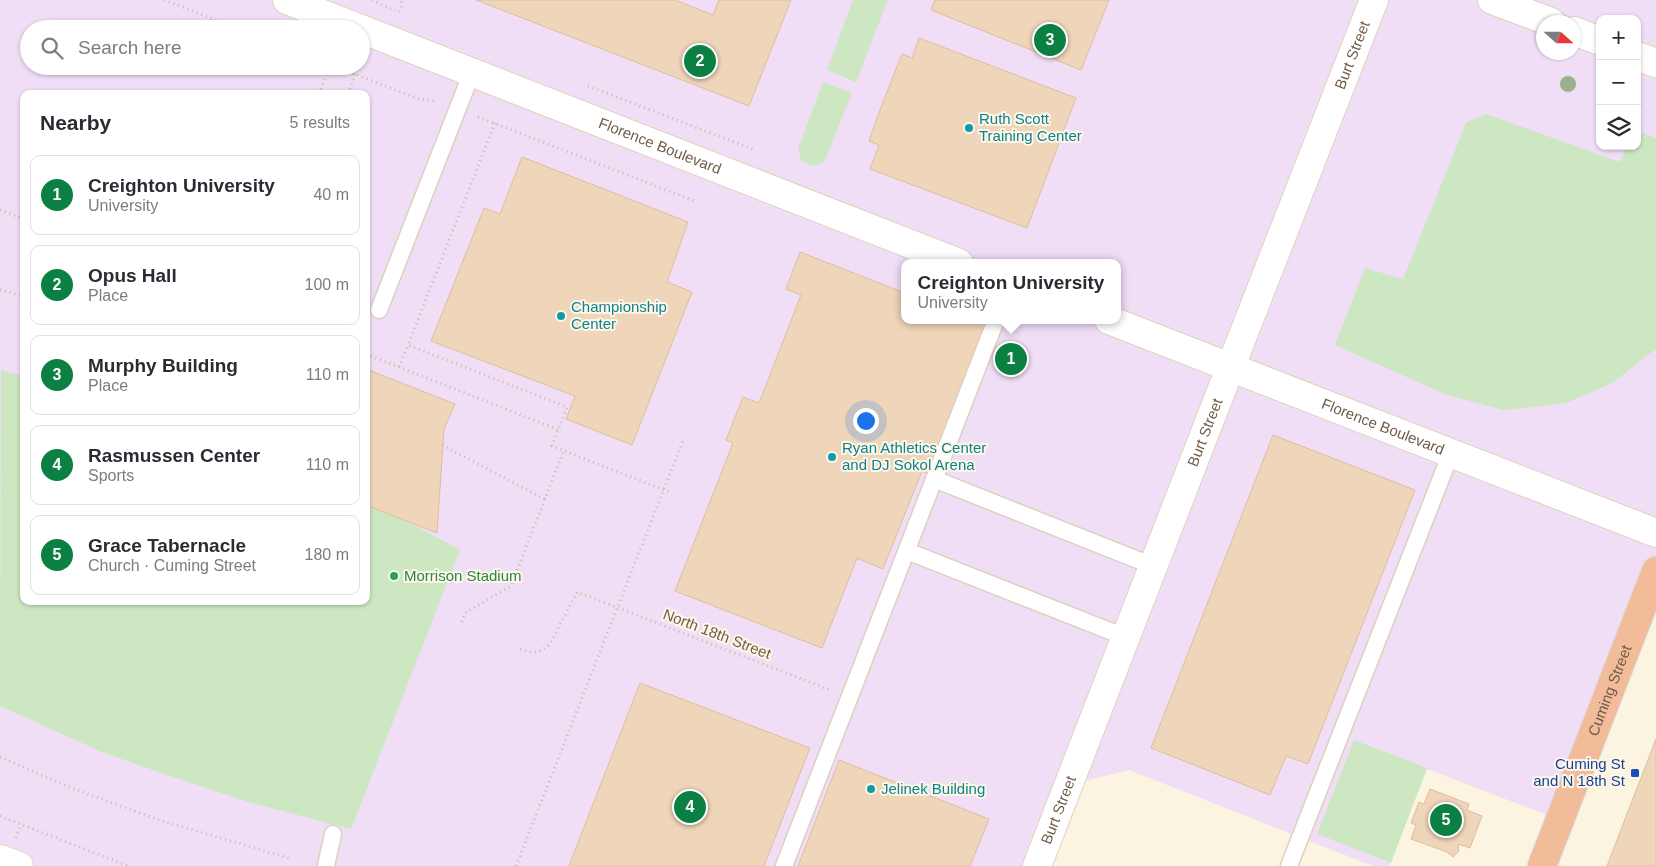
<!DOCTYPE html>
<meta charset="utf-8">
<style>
body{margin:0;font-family:Arial,sans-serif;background:#f2f2f3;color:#2b2b33}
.controls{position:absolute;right:15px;top:15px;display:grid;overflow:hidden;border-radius:10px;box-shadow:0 1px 4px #0004}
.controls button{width:45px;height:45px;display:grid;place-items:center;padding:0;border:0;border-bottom:1px solid #e1e1e2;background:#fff;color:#2b2b33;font:25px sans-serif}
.compass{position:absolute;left:1536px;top:15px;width:45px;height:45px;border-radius:50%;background:#fff;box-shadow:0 1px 4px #0004;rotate:111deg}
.you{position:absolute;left:865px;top:420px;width:18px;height:18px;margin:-12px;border:4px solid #fff;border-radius:50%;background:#1a73e8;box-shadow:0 0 0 8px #1a73e833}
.badge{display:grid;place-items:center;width:32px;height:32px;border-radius:50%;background:#0b8043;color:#fff;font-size:16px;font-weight:700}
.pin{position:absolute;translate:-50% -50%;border:2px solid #fff;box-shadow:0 1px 5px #0006}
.popup{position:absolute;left:901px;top:259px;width:220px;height:65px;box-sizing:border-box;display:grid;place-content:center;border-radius:10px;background:#fff;filter:drop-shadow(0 1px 4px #0005);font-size:16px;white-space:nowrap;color:#7c7c81}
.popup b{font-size:19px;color:#2b2b33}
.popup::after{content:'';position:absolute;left:50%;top:100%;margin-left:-10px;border:10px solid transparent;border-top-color:#fff}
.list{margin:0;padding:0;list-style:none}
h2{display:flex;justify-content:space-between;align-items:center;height:65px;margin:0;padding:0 20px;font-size:21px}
h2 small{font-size:16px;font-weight:400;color:#7c7c81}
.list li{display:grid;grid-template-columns:32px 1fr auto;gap:15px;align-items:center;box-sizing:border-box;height:80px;margin:0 10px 10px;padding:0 10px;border:1px solid #e1e1e2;border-radius:10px}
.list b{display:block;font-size:19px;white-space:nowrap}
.list p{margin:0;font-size:16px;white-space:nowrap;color:#7c7c81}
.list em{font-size:16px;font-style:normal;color:#7c7c81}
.icon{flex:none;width:28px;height:28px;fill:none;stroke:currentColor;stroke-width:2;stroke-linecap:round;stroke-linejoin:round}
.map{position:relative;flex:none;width:1656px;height:866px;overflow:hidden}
.search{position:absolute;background:#fff;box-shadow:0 1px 4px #0004;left:20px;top:20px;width:350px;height:55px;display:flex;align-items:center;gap:12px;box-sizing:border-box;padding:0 18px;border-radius:28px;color:#7c7c81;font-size:19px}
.panel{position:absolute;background:#fff;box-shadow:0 1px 4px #0004;left:20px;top:90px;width:350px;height:515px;border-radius:10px}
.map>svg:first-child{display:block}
</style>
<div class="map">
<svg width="1656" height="866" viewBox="0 0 1656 866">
<rect width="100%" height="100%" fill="#fbf4e1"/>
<path fill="#f0def7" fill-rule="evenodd" d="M0 0H1656V571L1560 820 1427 769 1389 866H1373L1129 770 1068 785 1037 866H19L0 859ZM1600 19H1637V146H1600ZM1544 22H1574V52H1544ZM29 29H361V66H29ZM24 94H366V601H24ZM905 263H1117V320H905Z"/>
<g fill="#cce7c1">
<polygon points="853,0 888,0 856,82 827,70"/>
<path d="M823 82 852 93 825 160C818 168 809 166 801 160L798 149Z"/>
<polygon points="1486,114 1620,162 1627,146 1637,146 1637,131 1656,138 1656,349 1612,383 1566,403 1504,410 1447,395 1335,345 1365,268 1403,279 1466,123"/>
<polygon points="1,370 24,376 24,601 366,601 366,499 460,550 351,829 248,802 147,768 102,752 0,706"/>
<polygon points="1354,740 1427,768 1391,863 1317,834"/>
</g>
<g fill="#efd5ba" stroke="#e0bd9b">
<polygon points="476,0 675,0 713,15 719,0 791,0 749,106"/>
<polygon points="935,0 1109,0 1081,70 931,10"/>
<polygon points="919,38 1076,98 1027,228 870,169 879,145 869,141 878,115 902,54 912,58"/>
<polygon points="522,157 688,222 667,282 692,292 632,445 566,419 575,396 431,341 484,208 500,214"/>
<polygon points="800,252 905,293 905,320 974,320 987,325 929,474 922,471 883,569 857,558 822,648 675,591 733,443 726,440 743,397 759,403 801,295 786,289"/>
<polygon points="366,369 455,404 444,429 437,533 366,505"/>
<polygon points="1273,435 1415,490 1308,764 1286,756 1270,795 1151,748"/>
<polygon points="640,683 810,748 764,866 569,866"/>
<polygon points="1656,739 1656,866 1607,866"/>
<polygon points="839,760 989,819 970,866 798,866"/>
<polygon points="1430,789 1469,804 1467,810 1482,816 1470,848 1458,844 1459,851 1453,857 1447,852 1411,839 1416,825 1411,823 1419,802 1424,804"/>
</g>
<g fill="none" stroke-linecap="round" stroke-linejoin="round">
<defs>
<g id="lane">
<polyline points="379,310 472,72"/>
<polyline points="934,479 1153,566"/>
<polyline points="907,551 1125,637"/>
<polyline points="326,866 333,834"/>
<polyline points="784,866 996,320"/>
<polyline points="1289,866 1451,453"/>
</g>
<g id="secondary">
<polyline points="287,0 361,29"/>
<polyline points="1492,0 1551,22"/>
<path id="s1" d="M361 29 959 263"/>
<polyline points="1574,31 1600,41"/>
<polyline points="1637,56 1656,63"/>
<path id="s2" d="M1109 320 1656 533"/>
<polyline points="0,859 19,866"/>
<path id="s3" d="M1037 866 1213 412 1374 0"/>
</g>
<g id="highway">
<path id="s4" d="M1542 866 1656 571"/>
</g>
</defs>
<use href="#lane" stroke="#ded0bd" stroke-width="19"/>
<use href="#secondary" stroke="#e3d2bc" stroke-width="30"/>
<use href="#highway" stroke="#ddd8d3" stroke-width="30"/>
<g stroke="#d3b89e" stroke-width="3" stroke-dasharray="1 4" stroke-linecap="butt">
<polyline points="164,0 239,29"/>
<polyline points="372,0 395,11"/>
<polyline points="399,12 402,5 401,0"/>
<polyline points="334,66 419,99 437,101"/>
<polyline points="588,86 755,150"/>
<polyline points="319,94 330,66"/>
<polyline points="348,94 358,66"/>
<polyline points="478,117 697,202"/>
<polyline points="495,123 408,345 567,407 552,446 672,493"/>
<polyline points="0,210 24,219"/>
<polyline points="0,290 24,296"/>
<polyline points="366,354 559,430"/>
<polyline points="399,367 408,345"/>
<polyline points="442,445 546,500"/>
<polyline points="462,622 465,613 511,586 564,450"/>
<path d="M520 649C533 654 540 653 550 644L577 592 830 690"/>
<polyline points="0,757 69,787 159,820 289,858"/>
<polyline points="0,816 128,866"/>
<polyline points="16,838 21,824"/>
<polyline points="516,866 684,438"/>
</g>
<use href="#lane" stroke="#fff" stroke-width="16"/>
<use href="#secondary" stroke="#fff" stroke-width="28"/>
<use href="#highway" stroke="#f2bb9a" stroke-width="28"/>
</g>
<circle fill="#9cb18b" cx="1568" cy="84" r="8"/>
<g fill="#0f9aa8" stroke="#fef7e7" stroke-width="2">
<circle cx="969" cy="128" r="5"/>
<circle cx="561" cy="316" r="5"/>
<circle cx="832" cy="457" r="5"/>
<circle cx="871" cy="789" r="5"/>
</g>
<circle fill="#2e9e5b" stroke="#fef7e7" stroke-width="2" cx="394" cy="576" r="5"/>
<rect fill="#1a4fb4" stroke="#fef7e7" stroke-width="2" x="1630" y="768" width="10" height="10" rx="2.5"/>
<g text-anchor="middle" stroke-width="4" stroke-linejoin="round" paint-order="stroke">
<g font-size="15" fill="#705c49" stroke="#fef7e7">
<text dy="5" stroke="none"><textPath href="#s3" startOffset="870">Burt Street</textPath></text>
<text dy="5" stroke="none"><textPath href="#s1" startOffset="321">Florence Boulevard</textPath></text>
<text dy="5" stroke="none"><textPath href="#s2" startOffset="294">Florence Boulevard</textPath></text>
<text dy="5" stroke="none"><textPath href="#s3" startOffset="465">Burt Street</textPath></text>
<text transform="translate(717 634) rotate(21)" y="5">North 18th Street</text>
<text dy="5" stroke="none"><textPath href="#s4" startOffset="188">Cuming Street</textPath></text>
<text dy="5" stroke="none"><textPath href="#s3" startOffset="60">Burt Street</textPath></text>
</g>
<g font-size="15" fill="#0d838f" stroke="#fef7e7" text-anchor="start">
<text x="979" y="124">Ruth Scott<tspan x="979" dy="17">Training Center</tspan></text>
<text x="571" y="312">Championship<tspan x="571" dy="17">Center</tspan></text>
<text x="842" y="453">Ryan Athletics Center<tspan x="842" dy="17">and DJ Sokol Arena</tspan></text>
<text x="881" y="794">Jelinek Building</text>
</g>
<g font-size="15" fill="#27864d" stroke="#fef7e7" text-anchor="start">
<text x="404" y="581">Morrison Stadium</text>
</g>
<g font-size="15" fill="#164399" stroke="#fef7e7" text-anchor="end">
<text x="1625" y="769">Cuming St<tspan x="1625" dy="17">and N 18th St</tspan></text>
</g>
</g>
</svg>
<div class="controls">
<button>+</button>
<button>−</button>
<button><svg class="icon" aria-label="layers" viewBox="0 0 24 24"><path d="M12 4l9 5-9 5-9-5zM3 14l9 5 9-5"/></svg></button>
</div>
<svg class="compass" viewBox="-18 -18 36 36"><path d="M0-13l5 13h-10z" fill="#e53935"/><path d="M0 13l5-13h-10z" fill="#7c7c81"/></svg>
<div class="you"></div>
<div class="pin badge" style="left:1011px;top:359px">1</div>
<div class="popup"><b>Creighton University</b>University</div>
<div class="pin badge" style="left:700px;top:61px">2</div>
<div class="pin badge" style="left:1050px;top:40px">3</div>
<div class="pin badge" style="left:690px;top:807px">4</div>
<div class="pin badge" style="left:1446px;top:820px">5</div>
<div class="search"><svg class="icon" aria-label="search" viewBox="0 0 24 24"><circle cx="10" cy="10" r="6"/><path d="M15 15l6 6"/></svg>Search here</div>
<section class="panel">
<h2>Nearby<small>5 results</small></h2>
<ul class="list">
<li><span class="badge">1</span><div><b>Creighton University</b><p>University</p></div><em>40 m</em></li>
<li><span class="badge">2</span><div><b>Opus Hall</b><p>Place</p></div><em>100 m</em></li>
<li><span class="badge">3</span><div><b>Murphy Building</b><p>Place</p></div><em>110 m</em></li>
<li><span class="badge">4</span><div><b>Rasmussen Center</b><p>Sports</p></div><em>110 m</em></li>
<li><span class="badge">5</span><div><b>Grace Tabernacle</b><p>Church · Cuming Street</p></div><em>180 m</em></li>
</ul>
</section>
</div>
